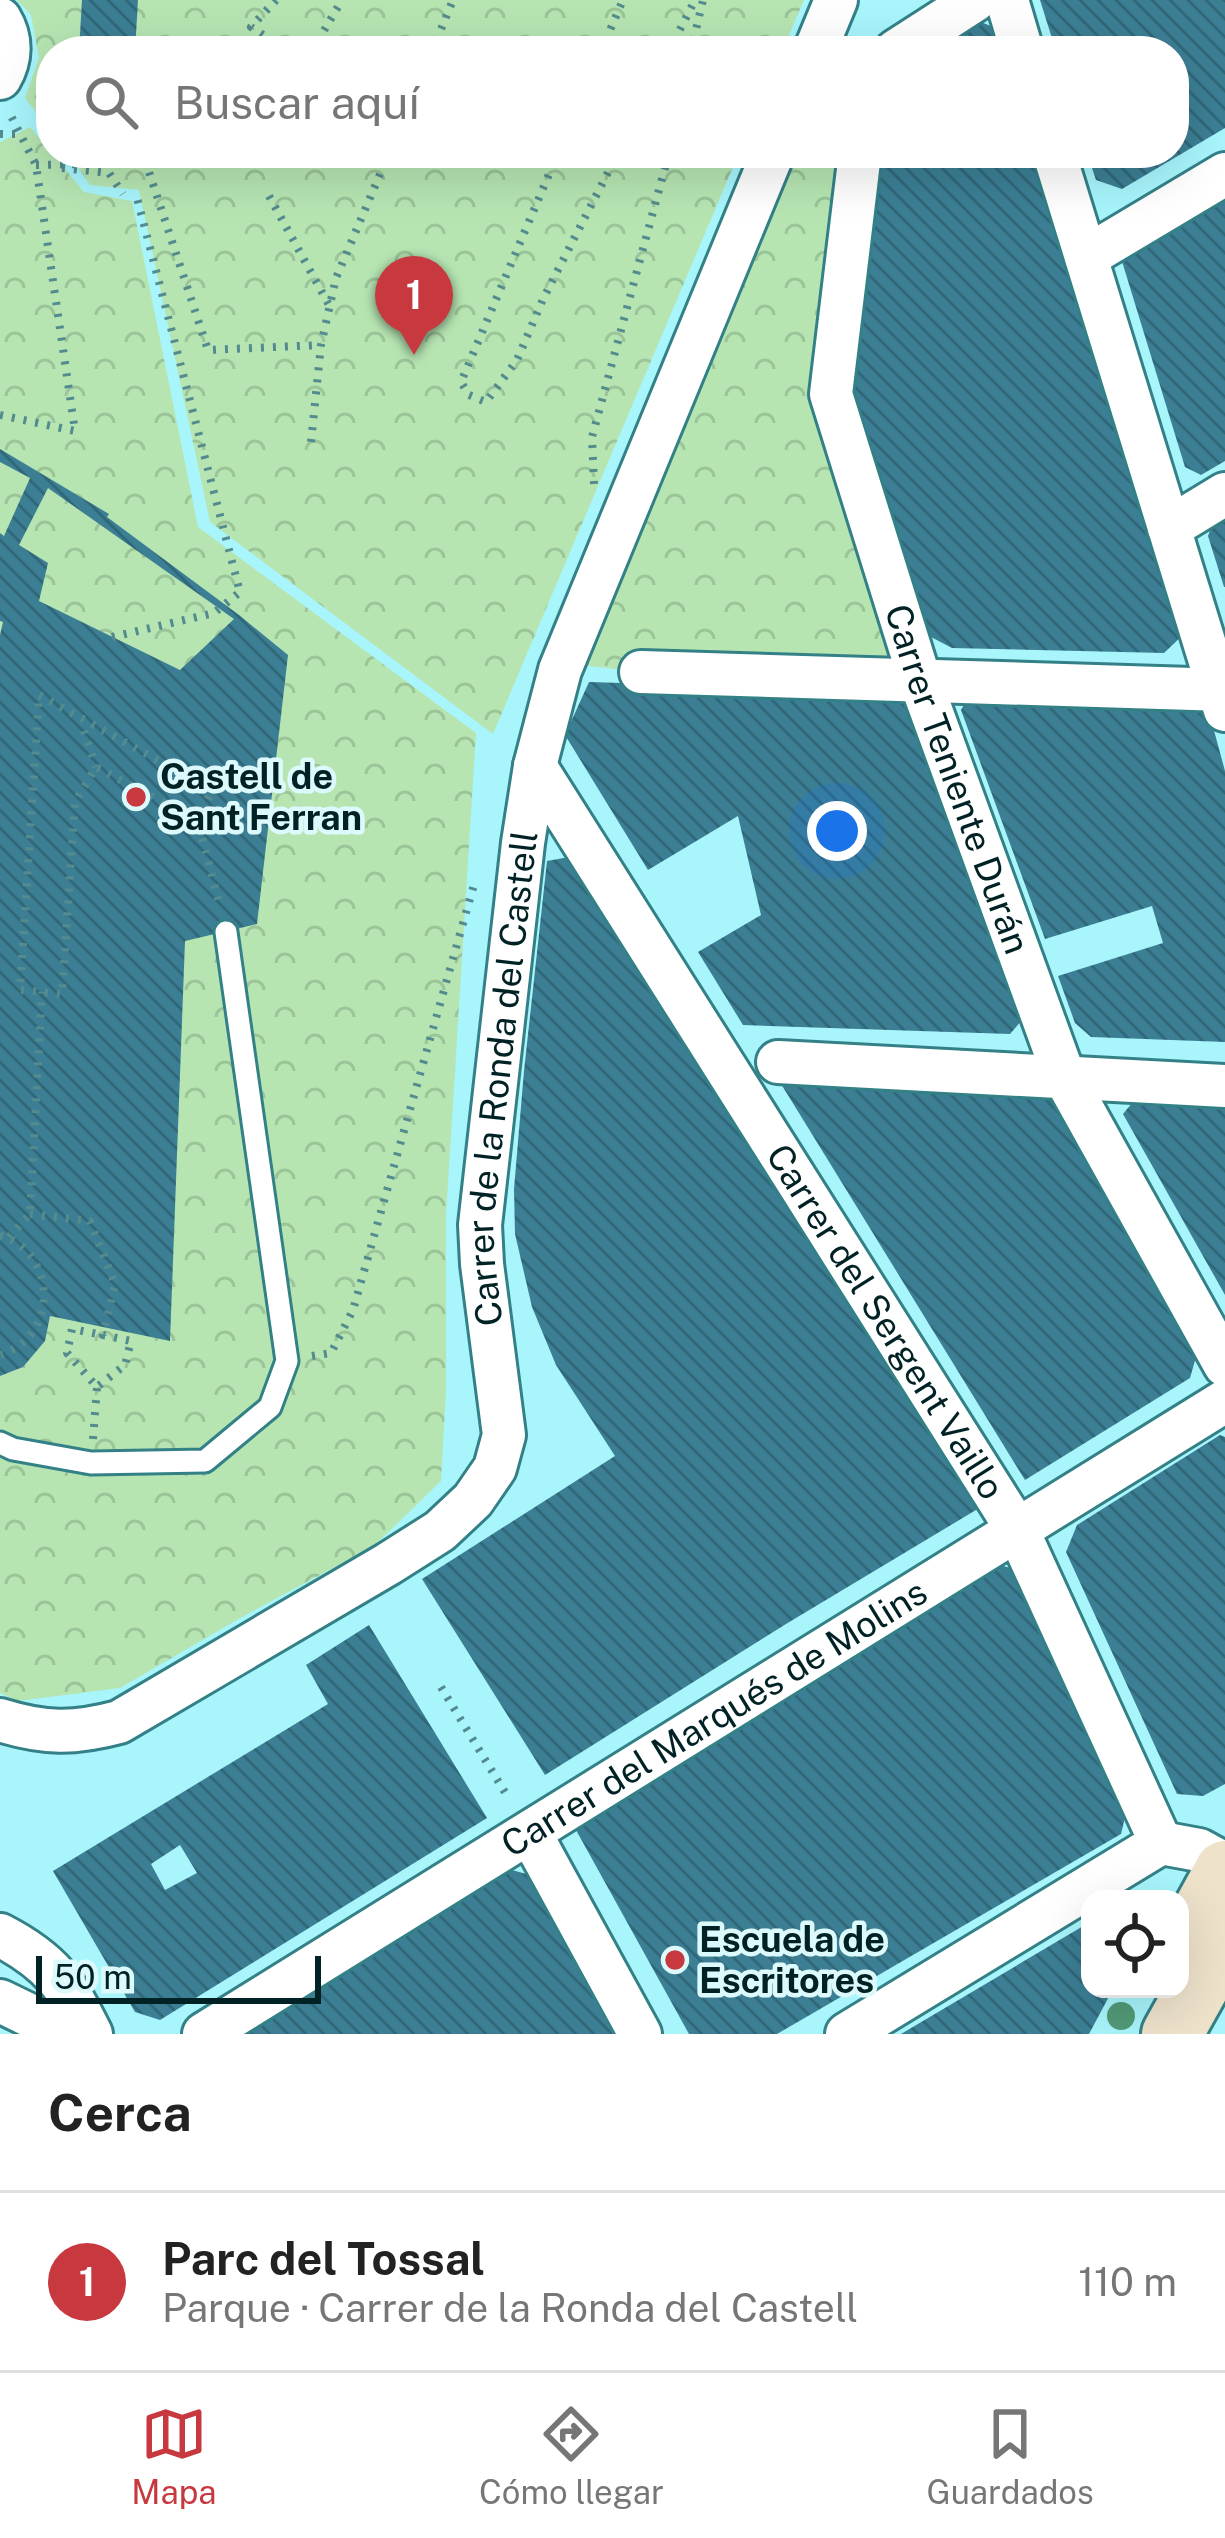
<!DOCTYPE html>
<html lang="es">
<meta charset="utf-8">
<style>
body{margin:0;font-family:"Public Sans",sans-serif;background:#f6f6f6;color:#222}
.controls{position:absolute;right:36px;bottom:36px;display:grid;overflow:hidden;border-radius:24px;box-shadow:0 12px 48px #0002}
.controls button{width:108px;height:108px;display:grid;place-items:center;padding:0;border:0;border-bottom:3px solid #e0e0e0;background:#fff;color:#222;font:60px sans-serif}
.scale{position:absolute;left:36px;bottom:30px;width:285px;box-sizing:border-box;padding-left:12px;border:6px solid #012224;border-top:0;font-size:33px;line-height:42px;white-space:nowrap;color:#012224;-webkit-text-stroke:9px #dcf9fc;paint-order:stroke}
.you{position:absolute;left:837px;top:831px;width:42px;height:42px;margin:-30px;border:9px solid #fff;border-radius:50%;background:#1a73e8;box-shadow:0 0 0 18px #1a73e833}
.badge{display:grid;place-items:center;width:78px;height:78px;border-radius:50%;background:#c8383f;color:#fff;font-size:39px;font-weight:700}
.pin{position:absolute;translate:-50% -99px;filter:drop-shadow(0 3px 6px #0008)}
.pin::after{content:'';position:absolute;top:63px;width:42px;height:36px;background:inherit;clip-path:polygon(0 0,100% 0,50% 100%)}
.list{margin:0;padding:0;list-style:none}
h2{display:flex;justify-content:space-between;align-items:center;height:156px;margin:0;padding:0 48px;font-size:51px}
h2 small{font-size:39px;font-weight:400;color:#767676}
.list li{display:grid;grid-template-columns:78px 1fr auto;gap:36px;align-items:center;box-sizing:border-box;height:180px;padding:0 48px;border-top:3px solid #e0e0e0}
.list b{display:block;font-size:45px;white-space:nowrap}
.list p{margin:0;font-size:39px;white-space:nowrap;color:#767676}
.list em{font-size:39px;font-style:normal;color:#767676}
.icon{flex:none;width:66px;height:66px;fill:none;stroke:currentColor;stroke-width:2;stroke-linecap:round;stroke-linejoin:round}
.map{position:relative;flex:none;width:1225px;height:2034px;overflow:hidden}
.search{position:absolute;background:#fff;box-shadow:0 12px 48px #0002;left:36px;right:36px;top:36px;height:132px;display:flex;align-items:center;gap:30px;box-sizing:border-box;padding:0 42px;border-radius:48px;color:#767676;font-size:45px}
.sheet{height:336px;background:#fff}
nav{display:flex;justify-content:space-around;align-items:center;box-sizing:border-box;height:168px;border-top:3px solid #e0e0e0;background:#fff;font-size:33px;color:#767676}
nav a{display:grid;justify-items:center;gap:6px}
nav .on{color:#c8383f}
.map>svg:first-child{display:block}
</style>
<div class="map">
<svg width="1225" height="2034" viewBox="0 0 1225 2034">
<defs>
<pattern id="park-crowns" width="20" height="18" patternUnits="userSpaceOnUse" patternTransform="scale(3)"><rect width="20" height="18" fill="#b6e5b2"/><path d="M2 6a3 3 0 1 1 6 0M12 15a3 3 0 1 1 6 0" fill="none" stroke="#9bc499"/></pattern>
<pattern id="building-back-hatch" width="6" height="6" patternUnits="userSpaceOnUse" patternTransform="scale(3)"><rect width="6" height="6" fill="#3c7f95"/><path d="M-1 5l2 2M0 0l6 6M5-1l2 2" fill="none" stroke="#306879"/></pattern>
</defs>
<rect width="100%" height="100%" fill="#a8f5fc"/>
<g fill="url(#park-crowns)">
<polygon points="17,0 804,0 782,51 51,51 51,131 25,98 39,58 31,15"/>
<polygon points="30,127 84,192 132,201 198,527 476,733 446,1216 446,1390 441,1481 374,1546 242,1617 120,1688 18,1701 0,1693 0,142"/>
<polygon points="68,153 739,153 493,734 210,522 139,190 90,185"/>
<polygon points="773,153 861,153 831,394 920,680 641,672 563,663"/>
</g>
<g fill="url(#building-back-hatch)" fill-rule="evenodd">
<polygon points="82,0 138,0 135,51 79,51"/>
<polygon points="1040,0 1225,0 1225,128 1122,189 1096,180 1087,153 1174,153 1174,51 1056,51"/>
<polygon points="971,18 998,29 1006,51 916,51"/>
<polygon points="883,153 1037,153 1185,633 1164,653 952,648 931,637 871,453 852,405"/>
<polygon points="1225,183 1225,461 1201,475 1185,467 1117,245"/>
<path d="M0 449 109 514 107 517 239 615 288 655 257 924 185 941 170 1341 50 1316 45 1341 23 1367 0 1376V635L3 622 0 621V533L4 536 30 478 0 462ZM48 488 234 619 180 670 39 601 48 563 19 545Z"/>
<polygon points="1225,513 1225,587 1224,587 1208,536 1214,520"/>
<polygon points="589,682 891,691 905,701 1022,1020 1010,1034 743,1025 698,952 761,915 738,816 648,870 565,735"/>
<polygon points="970,694 1191,700 1209,712 1225,771 1225,1042 1091,1037 1075,1023 1058,976 1163,943 1152,906 1045,939 961,710"/>
<polygon points="575,856 981,1507 786,1624 545,1775 422,1579 615,1456 556,1365 532,1307 515,1234 514,1189 524,1071 547,861"/>
<polygon points="778,1079 1050,1087 1198,1350 1190,1378 1025,1480"/>
<polygon points="1141,1092 1225,1094 1225,1295 1123,1114"/>
<polygon points="1220,1435 1225,1437 1225,1784 1203,1796 1177,1794 1066,1552 1077,1525"/>
<polygon points="990,1562 1017,1570 1127,1809 1121,1834 777,2034 689,2034 571,1821"/>
<path d="M369 1625 487 1818 160 2020 135 2012 53 1871 328 1704 306 1665ZM180 1845 197 1873 165 1890 151 1864Z"/>
<polygon points="498,1866 526,1874 613,2034 227,2034"/>
<polygon points="1090,1922 1090,1989 1113,1989 1089,2034 901,2034"/>
</g>
<g fill="none" stroke-linecap="round" stroke-linejoin="round">
<defs>
<polyline id="lane" points="0,1443 13,1449 91,1463 205,1461 270,1407 287,1361 226,932"/>
<g id="street">
<polyline points="1007,0 1022,51"/>
<path d="M0 19C12 39 11 59 0 78"/>
<polyline points="815,51 836,0"/>
<polyline points="896,51 975,0"/>
<path id="s1" d="M860 153 831 394 920 680 1064 1076 1225 1365"/>
<polyline points="1054,153 1225,710"/>
<polyline points="1086,257 1225,174"/>
<polyline points="1169,528 1225,494"/>
<polyline points="641,672 1225,690"/>
<path id="s2" d="M535 766 1018 1531 1161 1843"/>
<polyline points="778,1062 1225,1086"/>
<path id="s3" d="M0 1720C45 1734 74 1734 119 1722L388 1564 440 1531 473 1500 495 1468 504 1435 482 1264 480 1225 523 843 535 766 560 670 773 153"/>
<polyline points="530,1833 640,2034"/>
<polyline points="1161,1843 1199,1850 1225,1864"/>
<path d="M0 1935C52 1962 66 1984 91 2034"/>
<polyline points="0,2001 68,2034"/>
<path id="s4" d="M204 2034 1225 1401"/>
<polyline points="847,2034 1161,1843"/>
</g>
<g id="secondary">
<polyline points="1180,1953 1225,1871"/>
<polyline points="1172,2034 1225,1939"/>
</g>
</defs>
<use href="#lane" stroke="#338187" stroke-width="27"/>
<use href="#street" stroke="#338187" stroke-width="48"/>
<use href="#secondary" stroke="#338187" stroke-width="66"/>
<g stroke="#548b8f" stroke-width="8" stroke-dasharray="3 9" stroke-linecap="butt">
<polyline points="276,0 251,27 287,51"/>
<polyline points="312,51 342,0"/>
<polyline points="432,51 453,0"/>
<polyline points="601,51 623,0"/>
<polyline points="669,51 695,0"/>
<polyline points="691,51 703,0"/>
<polyline points="0,134 18,134"/>
<polyline points="558,153 461,382 469,395 486,402 517,360 543,299 618,153"/>
<polyline points="36,165 146,163 208,350 321,345"/>
<polyline points="62,168 109,173 123,194"/>
<polyline points="269,196 329,305"/>
<polyline points="0,415 75,431 36,165 10,114"/>
<polyline points="311,442 321,345 336,278 389,153"/>
<polyline points="594,484 592,437 669,153"/>
<polyline points="112,637 214,613 240,592 136,194"/>
<polyline points="84,731 96,767"/>
<polyline points="198,821 212,790 39,695 20,990 62,994 75,802 96,767 198,821 220,907"/>
<polyline points="30,1214 90,1221 115,1284 103,1335 131,1341 125,1365 97,1387 67,1353 72,1329 103,1335"/>
<path d="M0 1235C58 1253 59 1337 0 1355"/>
<polyline points="9,1237 30,1214 42,992"/>
<polyline points="312,1356 331,1353 353,1310 475,881"/>
<polyline points="93,1439 97,1387"/>
<polyline points="441,1687 509,1799"/>
</g>
<use href="#lane" stroke="#fff" stroke-width="21"/>
<use href="#street" stroke="#fff" stroke-width="42"/>
<use href="#secondary" stroke="#eee2cb" stroke-width="60"/>
</g>
<circle fill="#529a78" cx="1121" cy="2016" r="14"/>
<g fill="#c8383f" stroke="#dcf9fc" stroke-width="4.5">
<circle cx="136" cy="797" r="12"/>
<circle cx="675" cy="1960" r="12"/>
</g>
<g text-anchor="middle" stroke-width="9" stroke-linejoin="round" paint-order="stroke">
<g font-size="36" font-weight="bold" fill="#012224" stroke="#dcf9fc" text-anchor="start">
<text x="160" y="789">Castell de<tspan x="160" dy="41">Sant Ferran</tspan></text>
<text x="699" y="1952">Escuela de<tspan x="699" dy="41">Escritores</tspan></text>
</g>
<g font-size="36" fill="#012224" stroke="#dcf9fc">
<text dy="13" stroke="none"><textPath href="#s1" startOffset="648">Carrer Teniente Durán</textPath></text>
<text dy="13" stroke="none"><textPath href="#s3" startOffset="972">Carrer de la Ronda del Castell</textPath></text>
<text dy="13" stroke="none"><textPath href="#s2" startOffset="657">Carrer del Sergent Vaillo</textPath></text>
<text dy="13" stroke="none"><textPath href="#s4" startOffset="600">Carrer del Marqués de Molins</textPath></text>
</g>
</g>
</svg>
<div class="controls">
<button><svg class="icon" aria-label="locate" viewBox="0 0 24 24"><circle cx="12" cy="12" r="6"/><path d="M12 2v4M12 18v4M2 12h4M18 12h4"/></svg></button>
</div>
<div class="scale">50 m</div>
<div class="you"></div>
<div class="pin badge" style="left:414px;top:355px">1</div>
<div class="search"><svg class="icon" aria-label="search" viewBox="0 0 24 24"><circle cx="10" cy="10" r="6"/><path d="M15 15l6 6"/></svg>Buscar aquí</div>
</div>
<section class="sheet">
<h2>Cerca<small></small></h2>
<ul class="list">
<li><span class="badge">1</span><div><b>Parc del Tossal</b><p>Parque · Carrer de la Ronda del Castell</p></div><em>110 m</em></li>
</ul>
</section>
<nav>
<a class="on"><svg class="icon" aria-label="map" viewBox="0 0 24 24"><path d="M3 6l6-2 6 2 6-2v14l-6 2-6-2-6 2zM9 4v14M15 6v14"/></svg>Mapa</a>
<a><svg class="icon" aria-label="directions" viewBox="0 0 24 24"><path d="M12 3l9 9-9 9-9-9zM9 14v-3h6M13 9l2 2-2 2"/></svg>Cómo llegar</a>
<a><svg class="icon" aria-label="saved" viewBox="0 0 24 24"><path d="M7 4h10v16l-5-4-5 4z"/></svg>Guardados</a>
</nav>
